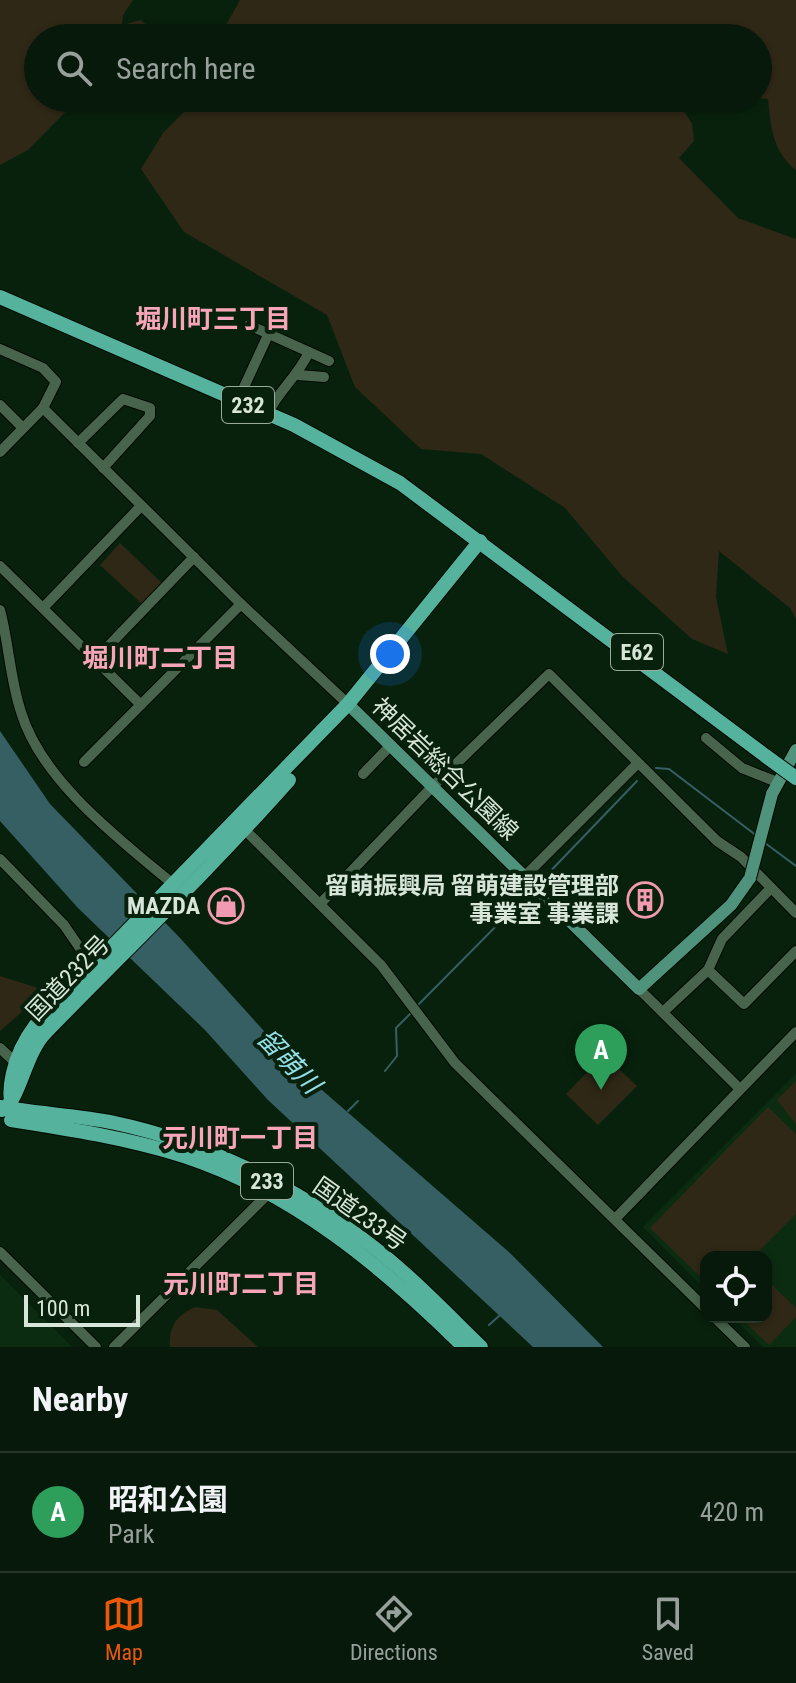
<!DOCTYPE html>
<meta charset="utf-8">
<style>
body{margin:0;font-family:"Roboto Condensed","Noto Sans JP",sans-serif;background:#142618;color:#f1f3f6}
.controls{position:absolute;right:24px;bottom:24px;display:grid;overflow:hidden;border-radius:16px;box-shadow:0 2px 6px #0004}
.controls button{width:72px;height:72px;display:grid;place-items:center;padding:0;border:0;border-bottom:2px solid #27382b;background:#06190a;color:#f1f3f6;font:40px sans-serif}
.scale{position:absolute;left:24px;bottom:20px;width:116px;box-sizing:border-box;padding-left:8px;border:4px solid #d7e6d8;border-top:0;font-size:22px;line-height:28px;white-space:nowrap;color:#d7e6d8;-webkit-text-stroke:6px #08210d;paint-order:stroke}
.you{position:absolute;left:390px;top:654px;width:28px;height:28px;margin:-20px;border:6px solid #fff;border-radius:50%;background:#1a73e8;box-shadow:0 0 0 12px #1a73e833}
.badge{display:grid;place-items:center;width:52px;height:52px;border-radius:50%;background:#ea580c;color:#fff;font-size:26px;font-weight:700}
.pin{position:absolute;translate:-50% -66px;filter:drop-shadow(0 2px 4px #0008)}
.pin::after{content:'';position:absolute;top:42px;width:28px;height:24px;background:inherit;clip-path:polygon(0 0,100% 0,50% 100%)}
.list{margin:0;padding:0;list-style:none}
h2{display:flex;justify-content:space-between;align-items:center;height:104px;margin:0;padding:0 32px;font-size:34px}
h2 small{font-size:26px;font-weight:400;color:#98a09c}
.list li{display:grid;grid-template-columns:52px 1fr auto;gap:24px;align-items:center;box-sizing:border-box;height:120px;padding:0 32px;border-top:2px solid #27382b}
.list b{display:block;font-size:30px;white-space:nowrap}
.list p{margin:0;font-size:26px;white-space:nowrap;color:#98a09c}
.list em{font-size:26px;font-style:normal;color:#98a09c}
.icon{flex:none;width:44px;height:44px;fill:none;stroke:currentColor;stroke-width:2;stroke-linecap:round;stroke-linejoin:round}
.map{position:relative;flex:none;width:796px;height:1347px;overflow:hidden}
.search{position:absolute;background:#06190a;box-shadow:0 2px 6px #0004;left:24px;right:24px;top:24px;height:88px;display:flex;align-items:center;gap:20px;box-sizing:border-box;padding:0 28px;border-radius:44px;color:#98a09c;font-size:30px}
.sheet{height:224px;background:#06190a}
nav{display:flex;justify-content:space-around;align-items:center;box-sizing:border-box;height:112px;border-top:2px solid #27382b;background:#06190a;font-size:22px;color:#98a09c}
nav a{display:grid;justify-items:center;gap:4px}
nav .on{color:#ea580c}
.map>svg:first-child{display:block}
</style>
<div class="map">
<svg width="796" height="1347" viewBox="0 0 796 1347">
<rect width="100%" height="100%" fill="#08210d"/>
<g fill="#0c2c12">
<polygon points="796,1074 796,1347 763,1347 733,1317 766,1317 766,1257 706,1257 706,1290 643,1227"/>
<polygon points="0,1275 72,1347 0,1347"/>
</g>
<g fill="#2f2816">
<polygon points="0,0 133,0 123,15 122,25 141,20 150,28 139,38 38,38 38,98 79,98 28,150 0,165"/>
<path d="M240 0H796V170C772 151 771 127 768 99L757 98 758 38H219Z"/>
<polygon points="191,98 712,98 683,109 692,124 694,141 679,158 738,218 796,239 796,619 790,608 719,551 716,597 728,654 692,639 622,576 565,508 481,454 421,449 355,387 327,315 184,232 141,169 163,133 187,109"/>
<polygon points="120,543 163,584 143,605 100,565"/>
<polygon points="0,976 38,988 23,1011 0,1031"/>
<polygon points="604,1055 637,1086 598,1125 566,1094"/>
<polygon points="796,1081 796,1124 777,1100"/>
<polygon points="768,1107 796,1134 796,1214 753,1257 706,1257 706,1282 650,1228"/>
<polygon points="766,1279 796,1308 796,1317 769,1345 740,1317 766,1317"/>
<path d="M195 1307 217 1310 258 1347H170C168 1327 177 1315 195 1307Z"/>
</g>
<polygon fill="#365f64" points="0,731 50,804 180,938 300,1071 510,1253 603,1347 533,1347 268,1100 205,1030 78,908 0,821"/>
<g fill="none" stroke-linecap="round" stroke-linejoin="round">
<g stroke="#365f64" stroke-width="2">
<polyline points="656,768 669,769 757,836"/>
<polyline points="765,843 796,866"/>
<polyline points="540,882 637,781"/>
<polyline points="416,1007 528,894"/>
<polyline points="385,1071 397,1056 396,1028 412,1012"/>
<polyline points="348,1111 358,1101"/>
<polyline points="489,1325 500,1315"/>
</g>
<defs>
<g id="minor">
<polyline points="249,325 329,361"/>
<polyline points="0,349 43,368 56,382 43,408 0,452"/>
<polyline points="298,375 324,377"/>
<polyline points="238,400 269,333"/>
<polyline points="0,405 23,428"/>
<polyline points="43,408 241,604 348,704"/>
<path d="M268 413C279 390 298 376 309 352"/>
<polyline points="78,443 123,399 150,408 150,416 103,468"/>
<polyline points="0,566 141,705"/>
<polyline points="43,608 141,506"/>
<path d="M0 610C9 644 10 679 21 712 41 780 120 840 173 884"/>
<polyline points="95,660 194,557"/>
<polyline points="706,738 742,768 777,782"/>
<polyline points="84,762 241,604"/>
<polyline points="363,774 390,746"/>
<polyline points="242,827 381,965 455,1063 706,1309"/>
<polyline points="0,859 64,925 93,967"/>
<polyline points="524,877 637,764"/>
<polyline points="320,904 432,787 549,674 717,841 741,857 796,913"/>
<polyline points="708,970 744,1004 796,951"/>
<polyline points="639,989 740,1089"/>
<polyline points="663,1012 708,970 722,939 771,888"/>
<polyline points="0,1048 18,1065"/>
<polyline points="615,1219 796,1032"/>
<polyline points="0,1252 96,1347"/>
<polyline points="714,1317 745,1347"/>
<polyline points="114,1347 272,1190"/>
</g>
<g id="major">
<polyline points="348,704 639,989 731,905 750,878"/>
<polyline points="772,794 796,750"/>
</g>
<g id="highway">
<polyline points="0,297 294,425 400,483 767,757"/>
<path d="M0 1107C38 1114 77 1115 115 1123 205 1142 296 1187 368 1243 409 1274 444 1311 481 1347"/>
<path d="M2 1110C20 1101 24 1054 46 1032 127 949 212 867 289 780"/>
<path d="M11 1120C69 1129 127 1138 184 1156 294 1192 383 1267 464 1347"/>
<path d="M19 1121C0 1097 16 1051 35 1026L348 704 480 541"/>
</g>
</defs>
<use href="#minor" stroke="#000a00" stroke-width="12"/>
<use href="#major" stroke="#000a00" stroke-width="14"/>
<use href="#highway" stroke="#000a00" stroke-width="16"/>
<use href="#minor" stroke="#49644c" stroke-width="10"/>
<use href="#major" stroke="#50937d" stroke-width="12"/>
<use href="#highway" stroke="#55b29d" stroke-width="14"/>
<defs>
<polyline id="major-bridge" points="750,878 772,794"/>
<polyline id="highway-bridge" points="767,757 796,778"/>
</defs>
<use href="#major-bridge" stroke="#000a00" stroke-width="14" stroke-linecap="butt"/>
<use href="#highway-bridge" stroke="#000a00" stroke-width="16" stroke-linecap="butt"/>
<use href="#major-bridge" stroke="#50937d" stroke-width="12"/>
<use href="#highway-bridge" stroke="#55b29d" stroke-width="14"/>
</g>
<defs>
<symbol id="building-ring" viewBox="-11 -11 22 22"><circle r="9.5" fill="#08210d" stroke="#f29ab0" stroke-width="1.5"/><path d="M-4-6H4V6H1V3H-1V6H-4ZM-2.5-4.3h1.7v1.8h-1.7ZM.8-4.3h1.7v1.8H.8ZM-2.5-1h1.7V.8h-1.7ZM.8-1h1.7V.8H.8Z" fill="#f29ab0"/></symbol>
<symbol id="shop-ring" viewBox="-11 -11 22 22"><circle r="9.5" fill="#08210d" stroke="#f29ab0" stroke-width="1.5"/><path d="M-5-2.5h2.3a2.7 3.5 0 0 1 5.4 0H5L5.5 6h-11ZM-1.5-2.5h3a1.5 2.3 0 0 0-3 0Z" fill="#f29ab0"/></symbol>
</defs>
<g fill-rule="evenodd">
<use href="#building-ring" x="625" y="880" width="40" height="40"/>
<use href="#shop-ring" x="206" y="886" width="40" height="40"/>
</g>
<g text-anchor="middle" stroke-width="8" stroke-linejoin="round" paint-order="stroke">
<g fill="#08210d" stroke="#99ab9b" stroke-width="2">
<rect x="222" y="387" width="52" height="36" rx="6"/>
<rect x="611" y="634" width="52" height="36" rx="6"/>
<rect x="241" y="1163" width="52" height="36" rx="6"/>
</g>
<g font-size="22" font-weight="bold" fill="#d7e6d8">
<text x="248" y="413">232</text>
<text x="637" y="660">E62</text>
<text x="267" y="1189">233</text>
</g>
<g font-size="24" fill="#d7e6d8" stroke="#08210d">
<text transform="translate(445 769) rotate(44)" y="8">神居岩総合公園線</text>
<text transform="translate(68 978) rotate(-46)" y="8">国道232号</text>
<text transform="translate(360 1214) rotate(35)" y="8">国道233号</text>
</g>
<g font-size="24" font-weight="bold" fill="#d7e6d8" stroke="#08210d" text-anchor="end">
<text x="619" y="894">留萌振興局 留萌建設管理部<tspan x="619" dy="28">事業室 事業課</tspan></text>
<text x="200" y="914">MAZDA</text>
</g>
<g font-size="26" font-weight="bold" fill="#f8a5b9" stroke="#08210d">
<text x="213" y="328">堀川町三丁目</text>
<text x="160" y="667">堀川町二丁目</text>
<text x="240" y="1147">元川町一丁目</text>
<text x="241" y="1293">元川町二丁目</text>
</g>
<g font-size="26" font-style="italic" fill="#93e0e8" stroke="#08210d">
<text transform="translate(289 1061) rotate(46)" y="9">留萌川</text>
</g>
</g>
</svg>
<div class="controls">
<button><svg class="icon" aria-label="locate" viewBox="0 0 24 24"><circle cx="12" cy="12" r="6"/><path d="M12 2v4M12 18v4M2 12h4M18 12h4"/></svg></button>
</div>
<div class="scale">100 m</div>
<div class="you"></div>
<div class="pin badge" style="left:601px;top:1090px;background:#2e9e5b">A</div>
<div class="search"><svg class="icon" aria-label="search" viewBox="0 0 24 24"><circle cx="10" cy="10" r="6"/><path d="M15 15l6 6"/></svg>Search here</div>
</div>
<section class="sheet">
<h2>Nearby<small></small></h2>
<ul class="list">
<li><span class="badge" style="background:#2e9e5b">A</span><div><b>昭和公園</b><p>Park</p></div><em>420 m</em></li>
</ul>
</section>
<nav>
<a class="on"><svg class="icon" aria-label="map" viewBox="0 0 24 24"><path d="M3 6l6-2 6 2 6-2v14l-6 2-6-2-6 2zM9 4v14M15 6v14"/></svg>Map</a>
<a><svg class="icon" aria-label="directions" viewBox="0 0 24 24"><path d="M12 3l9 9-9 9-9-9zM9 14v-3h6M13 9l2 2-2 2"/></svg>Directions</a>
<a><svg class="icon" aria-label="saved" viewBox="0 0 24 24"><path d="M7 4h10v16l-5-4-5 4z"/></svg>Saved</a>
</nav>
